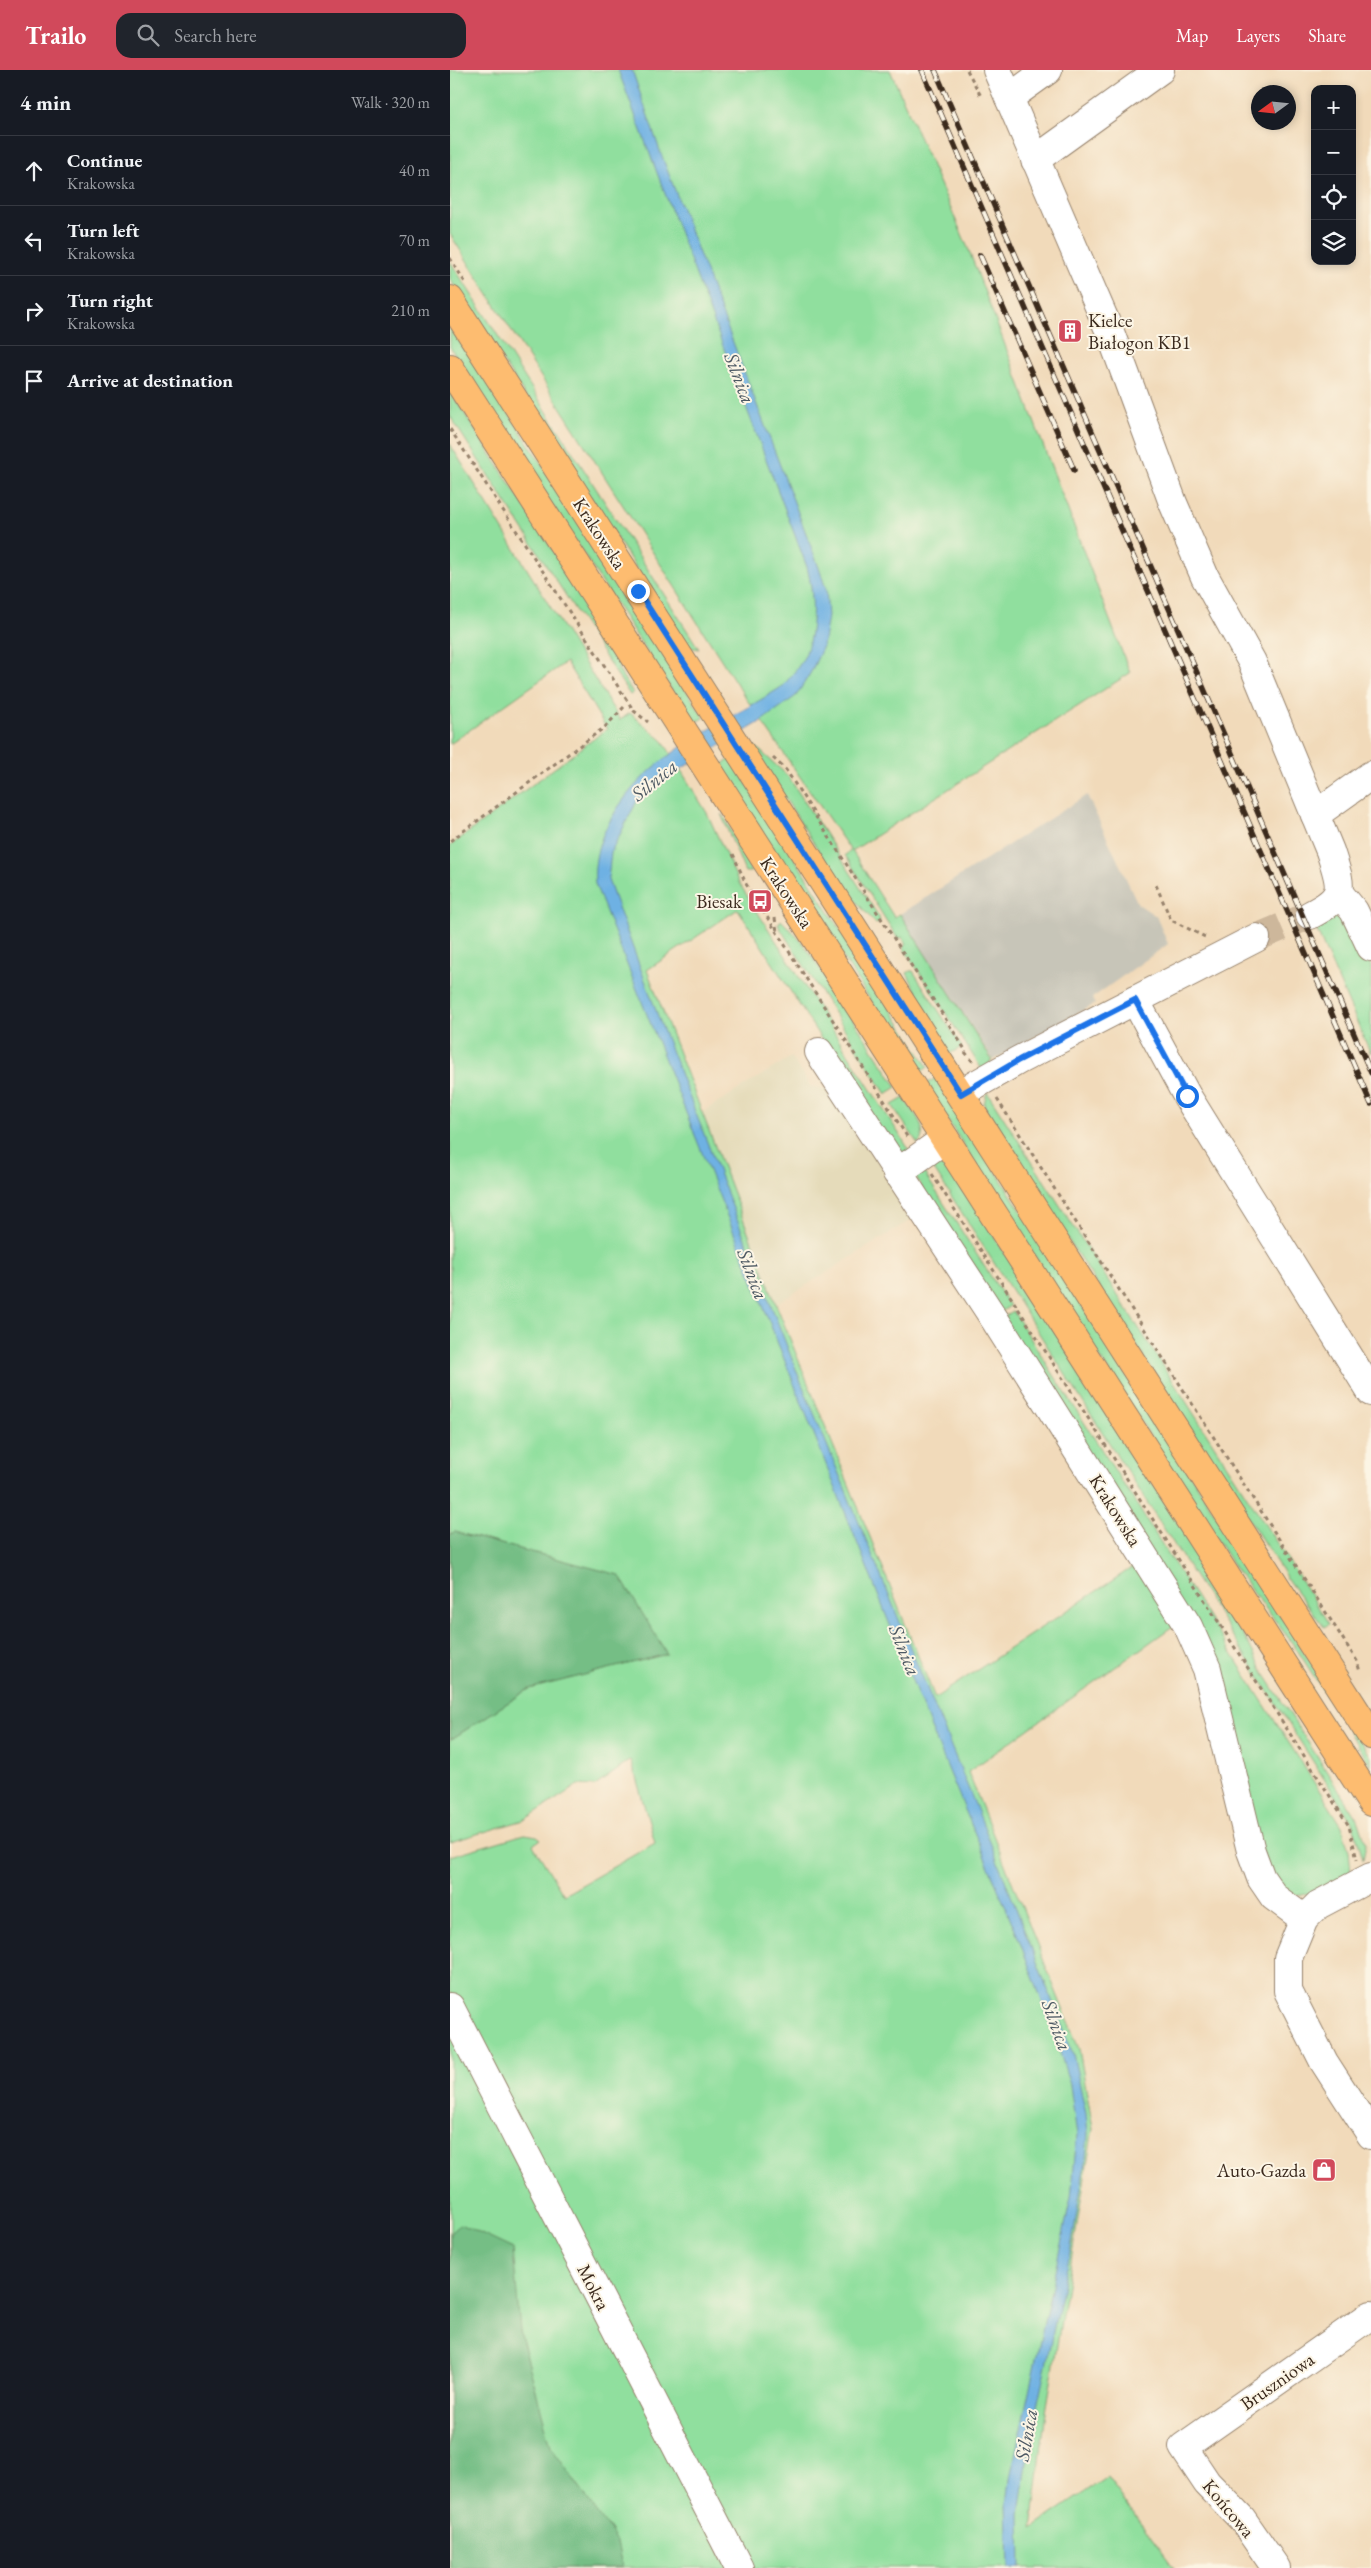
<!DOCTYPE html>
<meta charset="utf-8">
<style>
body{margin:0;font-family:"EB Garamond",serif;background:#20242c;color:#f1f3f6}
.controls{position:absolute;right:15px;top:15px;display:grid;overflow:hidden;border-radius:10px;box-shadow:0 2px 8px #0003}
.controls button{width:45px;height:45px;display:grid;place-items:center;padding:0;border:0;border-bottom:1px solid #363941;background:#171b24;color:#f1f3f6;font:25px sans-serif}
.compass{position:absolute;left:801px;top:15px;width:45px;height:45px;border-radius:50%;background:#171b24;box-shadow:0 2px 8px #0003;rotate:255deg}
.stop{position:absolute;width:15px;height:15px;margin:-11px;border:4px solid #1a73e8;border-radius:50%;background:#fff}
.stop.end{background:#1a73e8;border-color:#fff;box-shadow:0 1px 5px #0008}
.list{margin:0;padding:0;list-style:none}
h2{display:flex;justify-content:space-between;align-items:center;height:65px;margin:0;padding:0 20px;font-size:21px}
h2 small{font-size:16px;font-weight:400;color:#9ea1a6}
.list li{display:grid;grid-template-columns:32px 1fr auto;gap:15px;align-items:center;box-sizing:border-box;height:70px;padding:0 20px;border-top:1px solid #363941}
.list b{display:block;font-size:19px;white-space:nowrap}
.list p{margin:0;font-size:16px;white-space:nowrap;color:#9ea1a6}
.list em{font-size:16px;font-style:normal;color:#9ea1a6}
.icon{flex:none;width:28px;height:28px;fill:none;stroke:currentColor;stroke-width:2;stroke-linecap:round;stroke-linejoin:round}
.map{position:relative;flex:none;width:921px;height:2498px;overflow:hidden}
header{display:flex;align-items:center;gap:30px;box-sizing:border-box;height:70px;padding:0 25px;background:#d1495b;color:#fff}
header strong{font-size:24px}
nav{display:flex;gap:28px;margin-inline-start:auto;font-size:18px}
.search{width:350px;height:45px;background:#20242c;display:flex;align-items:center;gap:12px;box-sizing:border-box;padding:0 18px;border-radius:15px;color:#9ea1a6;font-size:19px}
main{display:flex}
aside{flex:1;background:#171b24}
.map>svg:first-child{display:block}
</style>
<header>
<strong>Trailo</strong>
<div class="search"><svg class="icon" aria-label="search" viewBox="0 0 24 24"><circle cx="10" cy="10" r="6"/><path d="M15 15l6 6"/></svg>Search here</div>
<nav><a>Map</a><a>Layers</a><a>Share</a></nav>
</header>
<main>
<aside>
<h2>4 min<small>Walk · 320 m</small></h2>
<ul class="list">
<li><svg class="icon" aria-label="ahead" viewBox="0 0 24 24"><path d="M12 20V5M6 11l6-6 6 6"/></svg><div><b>Continue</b><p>Krakowska</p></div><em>40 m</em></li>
<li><svg class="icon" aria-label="left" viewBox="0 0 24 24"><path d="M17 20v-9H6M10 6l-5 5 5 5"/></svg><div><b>Turn left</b><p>Krakowska</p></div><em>70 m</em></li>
<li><svg class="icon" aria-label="right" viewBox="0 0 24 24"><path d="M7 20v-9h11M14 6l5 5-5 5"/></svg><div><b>Turn right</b><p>Krakowska</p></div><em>210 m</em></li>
<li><svg class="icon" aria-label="arrive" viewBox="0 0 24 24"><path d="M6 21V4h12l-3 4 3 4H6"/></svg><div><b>Arrive at destination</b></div></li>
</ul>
</aside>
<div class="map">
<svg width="921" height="2498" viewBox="0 0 921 2498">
<rect width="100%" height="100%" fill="#fcf5e5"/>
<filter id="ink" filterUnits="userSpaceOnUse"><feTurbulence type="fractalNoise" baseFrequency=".02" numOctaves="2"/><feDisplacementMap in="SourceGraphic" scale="10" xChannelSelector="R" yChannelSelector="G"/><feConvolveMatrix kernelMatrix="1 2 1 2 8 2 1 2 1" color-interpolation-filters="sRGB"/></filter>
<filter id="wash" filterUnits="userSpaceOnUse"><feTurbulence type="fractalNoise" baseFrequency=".0096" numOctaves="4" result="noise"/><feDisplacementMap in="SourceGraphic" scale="20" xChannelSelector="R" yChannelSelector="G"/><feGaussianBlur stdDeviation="1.12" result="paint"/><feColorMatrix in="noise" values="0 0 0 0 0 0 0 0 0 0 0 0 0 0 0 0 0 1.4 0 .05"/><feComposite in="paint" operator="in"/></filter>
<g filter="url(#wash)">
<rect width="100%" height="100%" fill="#f1daba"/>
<polygon fill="#e5dbba" points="341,987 361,1017 385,1020 467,1146 326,1234 251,1043"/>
<polygon fill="#c7c5b8" points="637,725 688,834 706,846 718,874 642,928 645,934 543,990 450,844"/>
<g fill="#90df9e" stroke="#66845e">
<polygon points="0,0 440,0 518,178 680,603 402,781 444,847 450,844 542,990 533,1001 453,877 456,874 452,867 448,869 395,785 401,781 295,627 0,164"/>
<polygon points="0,191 249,579 237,577 0,209"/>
<polygon points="0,251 254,648 243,653 0,277"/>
<polygon points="0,321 172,588 168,599 183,623 180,625 0,346"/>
<polygon points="0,374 170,650 180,643 213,671 257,743 289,813 460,1081 449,1083 441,1078 288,839 197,900 326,1234 485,1628 692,1491 730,1551 518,1702 629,1979 643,2058 595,2348 582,2458 657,2407 724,2498 296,2498 0,1921 0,1786 75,1764 87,1766 91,1769 83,1775 114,1825 205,1773 181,1690 145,1716 128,1715 74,1750 0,1772 0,1670 79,1619 216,1584 168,1505 5,1462 0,1464 0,776 157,659 116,592 0,674"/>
<polygon points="306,677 338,706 429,847 430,852 426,854 388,811 303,678"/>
<polygon points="281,689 478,997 468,1004 270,696"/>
<polygon points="271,744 275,748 301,802 295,802"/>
<polygon points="860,845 900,850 910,867 921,897 921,984"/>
<polygon points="331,850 353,873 447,1017 436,1024 328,855"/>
<polygon points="460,901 463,901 512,977 499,984 457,903"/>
<polygon points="486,1008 921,1687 921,1696 846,1578 785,1498 475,1015"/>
<polygon points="537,1022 879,1554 874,1557 840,1513 537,1044 534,1034"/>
<path d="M454 1028C462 1041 481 1059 468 1074L442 1035Z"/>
<polygon points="484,1091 498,1095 764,1509 815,1605 909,1752 916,1774 913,1790 903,1754 480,1093"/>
<polygon points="471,1098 560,1236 546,1245 467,1109 466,1104"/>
<path d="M563 1241 892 1756 899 1781 901 1802C883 1812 860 1832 839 1822 831 1818 824 1810 817 1804L767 1607 549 1250Z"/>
<polygon points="0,1955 279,2498 0,2498"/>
</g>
<g fill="#74be85" stroke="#587452">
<polygon points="5,1462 169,1505 217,1584 79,1619 0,1670 0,1464"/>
<polygon points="10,2154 63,2179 70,2261 101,2377 167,2471 172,2498 0,2498 0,2163"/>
</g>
<path fill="#6eb1e3" stroke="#546e80" d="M168 0H182L210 81 368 495 376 519 378 546 373 576 361 602 346 626 307 654 217 707 188 729 161 782 158 810 212 957 349 1307 533 1754 623 1984 636 2044 638 2063 636 2087 621 2178 580 2369 570 2445 571 2498H559L557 2435 560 2409 621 2128 627 2065 620 2015 604 1963 568 1867 479 1653 145 814C143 790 149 770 161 749 198 682 272 656 333 616 341 606 351 595 356 583 365 556 364 524 357 497Z"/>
</g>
<g filter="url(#ink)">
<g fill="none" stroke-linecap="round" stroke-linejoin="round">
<polyline stroke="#cdb79b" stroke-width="28" stroke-dasharray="28 14" stroke-linecap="butt" points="806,868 860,845"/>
<defs>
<g id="minor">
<path d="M547 0 660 262 723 433 755 507 802 592 880 781C892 818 897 826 860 845"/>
<polyline points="559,28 598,0"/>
<polyline points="585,90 710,0"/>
<polyline points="865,745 921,705"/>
<polyline points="889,823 904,841 921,877"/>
<polyline points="685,930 737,1026 921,1322"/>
<polyline points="369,982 545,1250 738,1556 757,1599 801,1781 811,1808 824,1827 854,1849"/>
<polyline points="511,1023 569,990 806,868"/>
<polyline points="447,1103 495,1069"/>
<polyline points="921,1807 868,1835 854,1849 838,1888 838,1921 874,1992 921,2065"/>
<polyline points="0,1937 289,2498"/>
<polyline points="826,2498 792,2449 757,2413 733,2377 921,2245"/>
</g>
<g id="major">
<polyline points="0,230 921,1665"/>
<polyline points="0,298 921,1732"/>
</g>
</defs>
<use href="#minor" stroke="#96826c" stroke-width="30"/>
<use href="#major" stroke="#96826c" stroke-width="30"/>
<g stroke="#96826c" stroke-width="3" stroke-dasharray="4 4" stroke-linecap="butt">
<polyline points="517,0 532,28"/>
<polyline points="0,188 15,212"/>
<polyline points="0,359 184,641 198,652"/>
<polyline points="323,688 336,700 516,981"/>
<polyline points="0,771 155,657 174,637"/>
<polyline points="283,784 296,814 458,1068"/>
<polyline points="706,815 721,850 757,868"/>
<polyline points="325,848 327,862"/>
<polyline points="515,982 523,992"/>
<polyline points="547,1029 907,1591 910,1602"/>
<polyline points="482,1104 899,1756 907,1790"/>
</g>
<use href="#minor" stroke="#fff" stroke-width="28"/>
<use href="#major" stroke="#fdbc70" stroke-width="28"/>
<defs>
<g id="rail">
<polyline points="472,0 921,1034"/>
<polyline points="485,0 921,1003"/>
<polyline points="530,185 624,400"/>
</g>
</defs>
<use href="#rail" stroke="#3b2a1e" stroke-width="5.5"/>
<use href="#rail" stroke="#fcf5e5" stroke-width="4" stroke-dasharray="11" stroke-linecap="butt"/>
</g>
</g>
<g fill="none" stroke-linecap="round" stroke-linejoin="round" filter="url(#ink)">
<polyline stroke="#1a73e8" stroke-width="6" points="188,521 511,1024 569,990 685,930 737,1026"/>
</g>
<defs>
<symbol id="building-square" viewBox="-11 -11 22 22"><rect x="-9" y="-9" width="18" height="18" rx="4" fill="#d1495b" stroke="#fcf5e5"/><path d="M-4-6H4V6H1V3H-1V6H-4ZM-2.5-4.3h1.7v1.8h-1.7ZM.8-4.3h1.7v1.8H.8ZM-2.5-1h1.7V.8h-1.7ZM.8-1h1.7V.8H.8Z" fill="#fff"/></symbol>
<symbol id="bus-square" viewBox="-11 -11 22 22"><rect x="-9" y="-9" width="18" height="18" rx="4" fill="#d1495b" stroke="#fcf5e5"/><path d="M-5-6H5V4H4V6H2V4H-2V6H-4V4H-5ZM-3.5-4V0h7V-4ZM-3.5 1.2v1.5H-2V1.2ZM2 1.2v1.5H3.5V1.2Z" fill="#fff"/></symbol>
<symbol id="shop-square" viewBox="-11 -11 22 22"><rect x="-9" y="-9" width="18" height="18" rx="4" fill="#d1495b" stroke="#fcf5e5"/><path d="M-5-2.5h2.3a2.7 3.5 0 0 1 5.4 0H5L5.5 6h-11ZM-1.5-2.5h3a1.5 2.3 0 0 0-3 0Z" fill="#fff"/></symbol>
</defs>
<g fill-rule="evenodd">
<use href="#building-square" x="606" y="247" width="28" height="28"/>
<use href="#bus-square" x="296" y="817" width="28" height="28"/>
<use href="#shop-square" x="860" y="2086" width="28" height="28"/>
</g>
<g text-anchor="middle" stroke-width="4" stroke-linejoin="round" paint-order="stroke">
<g font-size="19" fill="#3b2a1e" stroke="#fcf5e5" text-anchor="end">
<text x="638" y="257" text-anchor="start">Kielce<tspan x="638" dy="22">Białogon KB1</tspan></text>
<text x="292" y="838">Biesak</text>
<text x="856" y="2107">Auto-Gazda</text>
</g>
<g font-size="19" fill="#3b2a1e" stroke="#fcf5e5">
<text transform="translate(150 463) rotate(57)" y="7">Krakowska</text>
<text transform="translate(337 822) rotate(57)" y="7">Krakowska</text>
<text transform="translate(666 1440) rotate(58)" y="7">Krakowska</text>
<text transform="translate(144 2217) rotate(63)" y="7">Mokra</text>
<text transform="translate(827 2311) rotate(-35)" y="7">Bruszniowa</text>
<text transform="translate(779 2438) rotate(50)" y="7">Końcowa</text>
</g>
<g font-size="20" font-style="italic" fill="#4d5963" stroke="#fcf5e5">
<text transform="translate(290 308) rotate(69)" y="7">Silnica</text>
<text transform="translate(204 710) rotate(-39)" y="7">Silnica</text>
<text transform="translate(303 1204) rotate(69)" y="7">Silnica</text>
<text transform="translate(455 1580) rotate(68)" y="7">Silnica</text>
<text transform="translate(607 1955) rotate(70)" y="7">Silnica</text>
<text transform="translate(576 2365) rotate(-80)" y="7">Silnica</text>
</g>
</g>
</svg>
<div class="controls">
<button>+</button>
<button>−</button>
<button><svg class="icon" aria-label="locate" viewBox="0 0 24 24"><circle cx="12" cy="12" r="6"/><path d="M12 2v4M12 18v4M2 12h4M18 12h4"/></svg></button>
<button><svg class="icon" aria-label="layers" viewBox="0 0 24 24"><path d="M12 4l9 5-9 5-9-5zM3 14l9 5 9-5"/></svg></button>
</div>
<svg class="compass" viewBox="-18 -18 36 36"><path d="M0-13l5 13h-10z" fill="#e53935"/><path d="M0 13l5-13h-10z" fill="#9ea1a6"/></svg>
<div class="stop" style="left:737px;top:1026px"></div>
<div class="stop end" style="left:188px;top:521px"></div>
</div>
</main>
